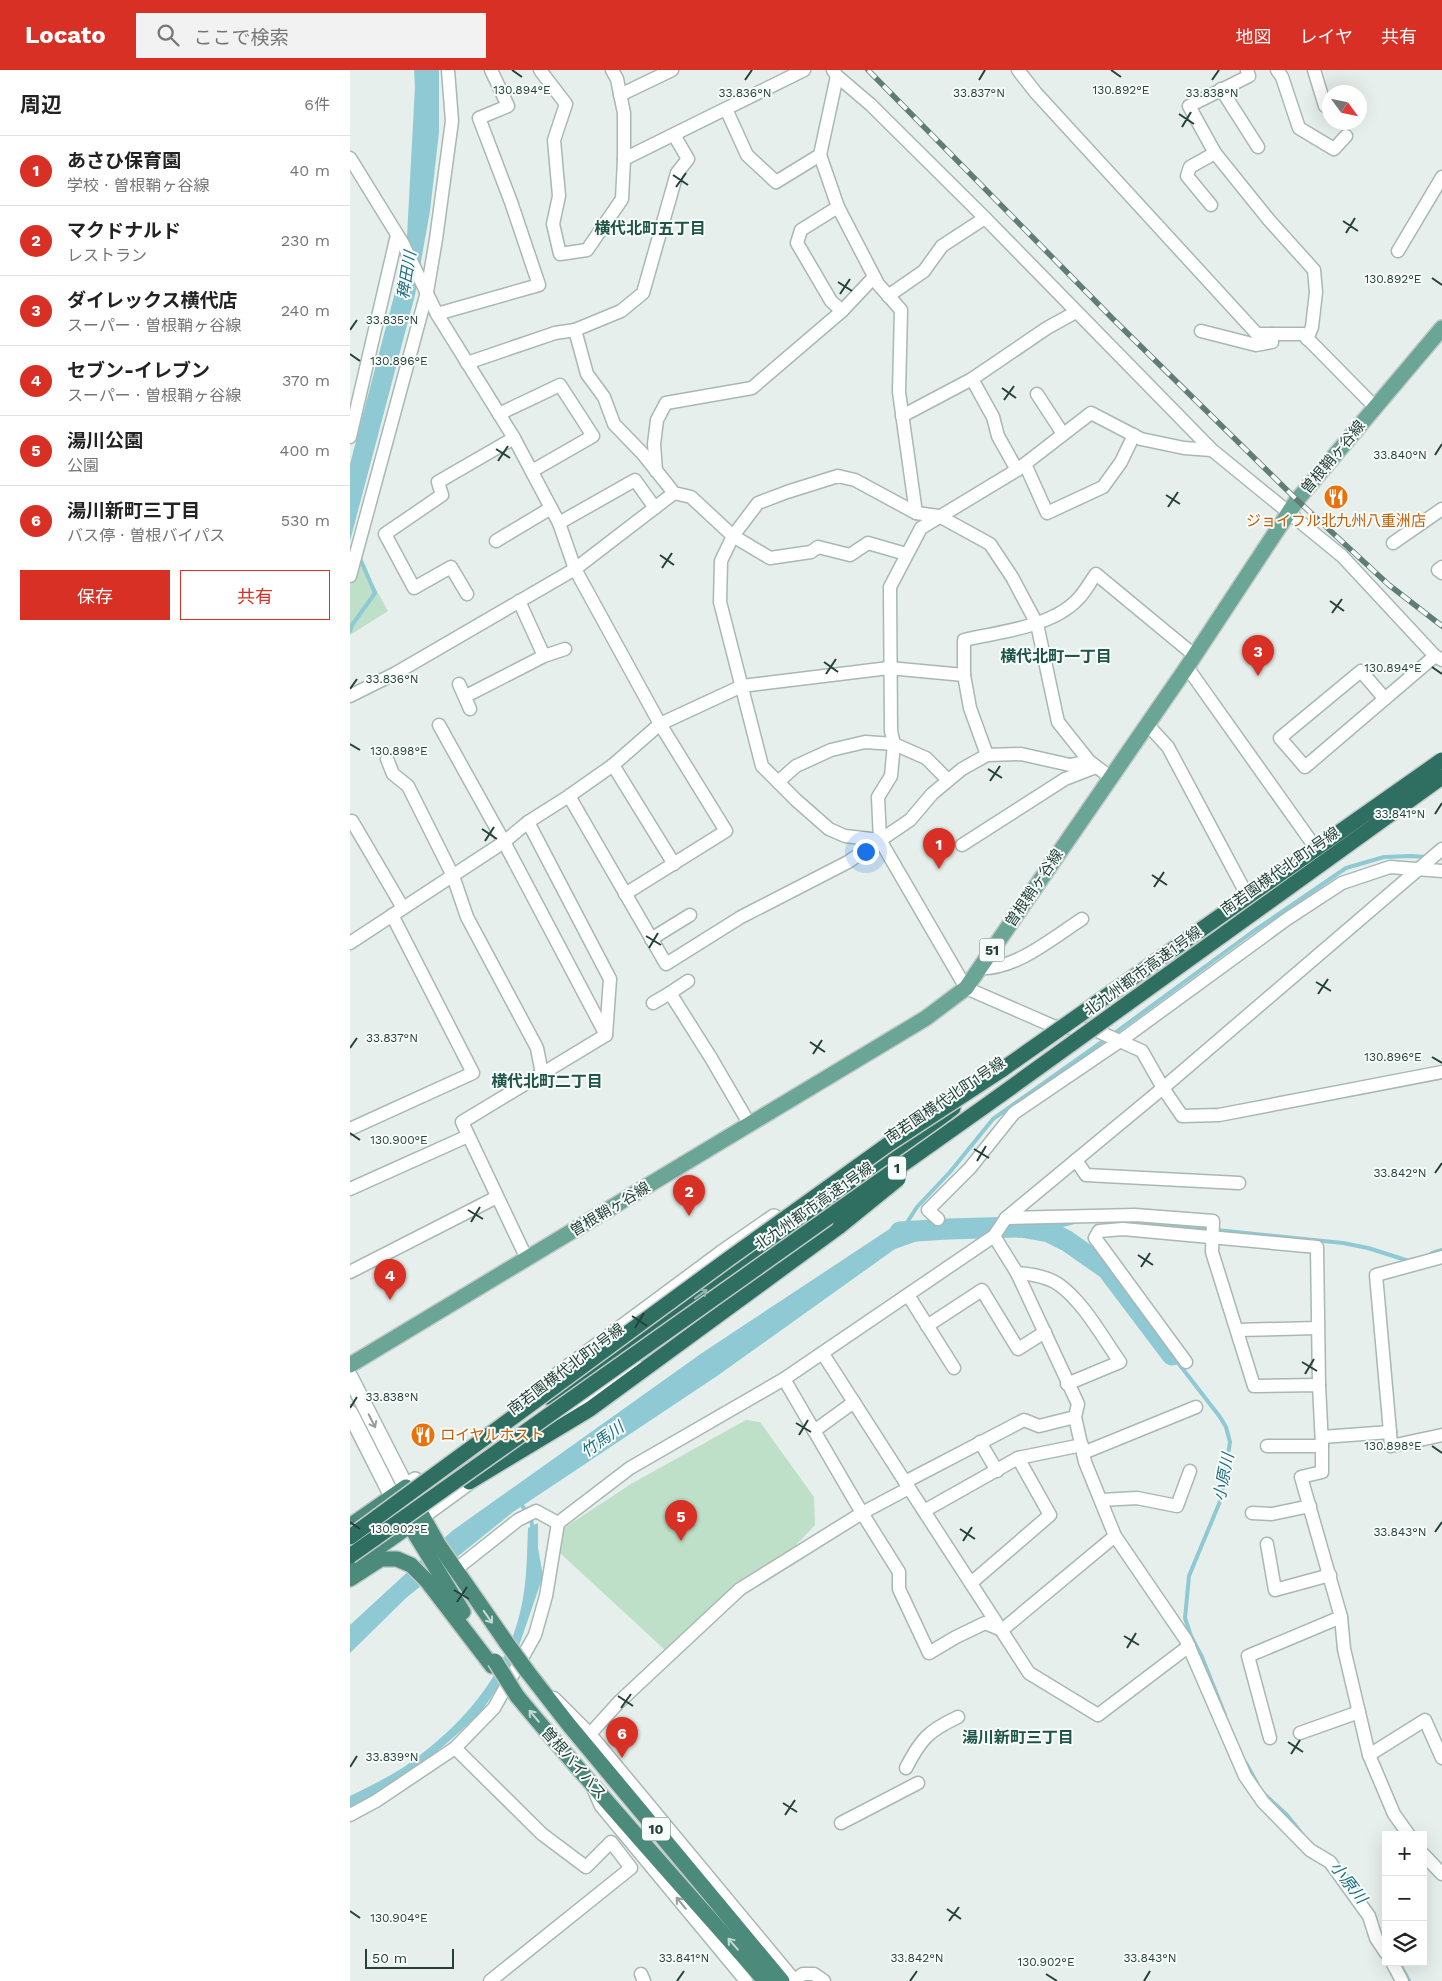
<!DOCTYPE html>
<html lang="ja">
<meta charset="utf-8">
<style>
body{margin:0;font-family:"Work Sans","Noto Sans JP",sans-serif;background:#f2f2f2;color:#222}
.controls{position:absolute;right:15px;bottom:15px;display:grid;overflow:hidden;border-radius:0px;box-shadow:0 5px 20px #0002}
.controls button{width:45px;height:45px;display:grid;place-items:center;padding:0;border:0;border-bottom:1px solid #e0e0e0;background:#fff;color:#222;font:25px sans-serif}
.compass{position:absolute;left:972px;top:15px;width:45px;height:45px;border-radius:50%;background:#fff;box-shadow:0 5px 20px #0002;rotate:123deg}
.scale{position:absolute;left:15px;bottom:12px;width:89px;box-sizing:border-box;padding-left:5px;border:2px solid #24423a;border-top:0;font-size:14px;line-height:18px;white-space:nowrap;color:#24423a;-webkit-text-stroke:4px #f7fbf9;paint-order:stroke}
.you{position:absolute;left:515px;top:781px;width:18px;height:18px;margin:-12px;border:4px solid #fff;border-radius:50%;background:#1a73e8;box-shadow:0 0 0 8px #1a73e833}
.badge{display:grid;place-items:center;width:32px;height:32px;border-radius:50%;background:#d93025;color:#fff;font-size:16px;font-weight:700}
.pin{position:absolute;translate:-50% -41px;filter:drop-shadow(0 1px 2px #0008)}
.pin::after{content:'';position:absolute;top:26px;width:18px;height:15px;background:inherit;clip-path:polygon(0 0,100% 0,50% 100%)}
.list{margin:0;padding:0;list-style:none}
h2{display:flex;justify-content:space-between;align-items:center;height:65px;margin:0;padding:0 20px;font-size:21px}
h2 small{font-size:16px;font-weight:400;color:#767676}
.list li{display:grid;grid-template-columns:32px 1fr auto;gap:15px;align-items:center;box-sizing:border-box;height:70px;padding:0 20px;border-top:1px solid #e0e0e0}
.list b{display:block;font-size:19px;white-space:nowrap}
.list p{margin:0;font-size:16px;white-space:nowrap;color:#767676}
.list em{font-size:16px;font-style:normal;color:#767676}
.actions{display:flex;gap:10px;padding:15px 20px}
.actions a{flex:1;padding:11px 0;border:1px solid #d93025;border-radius:0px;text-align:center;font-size:18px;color:#d93025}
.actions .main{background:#d93025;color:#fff}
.icon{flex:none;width:28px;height:28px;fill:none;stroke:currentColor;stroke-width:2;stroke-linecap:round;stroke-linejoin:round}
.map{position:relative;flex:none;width:1092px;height:1911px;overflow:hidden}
header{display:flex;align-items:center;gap:30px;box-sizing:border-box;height:70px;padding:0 25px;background:#d93025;color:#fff}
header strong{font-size:24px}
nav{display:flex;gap:28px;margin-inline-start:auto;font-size:18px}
.search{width:350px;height:45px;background:#f2f2f2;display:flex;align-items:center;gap:12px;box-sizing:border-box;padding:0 18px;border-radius:0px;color:#767676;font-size:19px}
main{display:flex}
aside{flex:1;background:#fff}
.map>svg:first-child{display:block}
</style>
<header>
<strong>Locato</strong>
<div class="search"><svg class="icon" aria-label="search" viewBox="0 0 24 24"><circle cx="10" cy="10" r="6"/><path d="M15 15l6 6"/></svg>ここで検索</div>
<nav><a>地図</a><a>レイヤ</a><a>共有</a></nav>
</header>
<main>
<aside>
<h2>周辺<small>6件</small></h2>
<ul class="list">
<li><span class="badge">1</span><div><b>あさひ保育園</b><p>学校 · 曽根鞘ヶ谷線</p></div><em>40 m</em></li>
<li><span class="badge">2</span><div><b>マクドナルド</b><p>レストラン</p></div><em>230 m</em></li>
<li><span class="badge">3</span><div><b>ダイレックス横代店</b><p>スーパー · 曽根鞘ヶ谷線</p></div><em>240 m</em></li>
<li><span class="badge">4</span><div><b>セブン-イレブン</b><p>スーパー · 曽根鞘ヶ谷線</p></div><em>370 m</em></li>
<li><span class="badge">5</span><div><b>湯川公園</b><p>公園</p></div><em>400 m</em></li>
<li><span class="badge">6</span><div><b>湯川新町三丁目</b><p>バス停 · 曽根バイパス</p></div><em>530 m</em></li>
</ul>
<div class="actions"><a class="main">保存</a><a>共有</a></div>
</aside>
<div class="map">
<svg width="1092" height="1911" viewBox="0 0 1092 1911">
<rect width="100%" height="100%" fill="#e6efeb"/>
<g fill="#bfe0c8">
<polygon points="7,485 38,541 0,565 0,517"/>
<polygon points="396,1350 410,1352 464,1427 465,1455 433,1489 392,1513 315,1580 210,1483 214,1458 281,1414"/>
</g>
<g fill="#8ec9d4">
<polygon points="64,0 89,0 89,62 80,141 65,225 0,471 0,394 48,211 57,166 65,17"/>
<polygon points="560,1151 579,1161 576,1168 545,1179 367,1306 163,1442 56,1528 0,1583 0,1555 102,1461 352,1283 547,1154"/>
<path d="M188 1453V1478L193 1506 162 1596 131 1642 105 1666 61 1704 0 1739V1726C18 1717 37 1708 54 1697 112 1656 157 1606 172 1534 177 1509 177 1483 178 1458Z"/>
</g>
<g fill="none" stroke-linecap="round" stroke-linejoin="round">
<g stroke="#8ec9d4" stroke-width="4">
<polyline points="0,561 2,555 25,523 9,486"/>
<polyline points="762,965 901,863 996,798 1034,787 1061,786 1077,787"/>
<polyline points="760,1151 838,1157 993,1173 1018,1178 1059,1191"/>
<polyline points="556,1154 567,1137 600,1102 643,1049 756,969"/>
<polyline points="694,1160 728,1151"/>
<polyline points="1082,1183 1092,1180"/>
<polyline points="822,1285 870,1347 876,1357 880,1372 871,1429 839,1506 835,1548 841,1566 852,1587 875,1645"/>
<polyline points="170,1433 180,1446 183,1459"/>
<polyline points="896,1693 907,1713"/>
<polyline points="913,1723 937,1745 953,1765"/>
<polyline points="1051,1896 1059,1911"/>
</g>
<polyline stroke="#8ec9d4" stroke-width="21" points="550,1162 598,1159 671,1157 699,1162 717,1171 757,1199 822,1285"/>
<defs>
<g id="minor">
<polyline points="190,0 216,34 204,70 209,126 203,154 210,184 237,180 272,129 274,89 274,43 267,9 262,0"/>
<polyline points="483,0 487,6 521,35 635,148 862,380 992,486 1085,586 1092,590"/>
<polyline points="668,0 686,23 907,264 953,264 1025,337"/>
<polyline points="897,0 899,6 839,36 865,83 919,150 964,200 966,222 962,257 957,269"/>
<polyline points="927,0 932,7 949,58 984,79 996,66"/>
<polyline points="964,0 975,36"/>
<polyline points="487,6 470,85 488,137 528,214 551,240 549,322 566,443"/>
<polyline points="871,19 908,77"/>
<polyline points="270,25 322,0"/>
<polyline points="376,39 397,85 426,112 470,85"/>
<polyline points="0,88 53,174 87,244 164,368 209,453 225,499 310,654 376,761 275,824"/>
<polyline points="274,89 454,0"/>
<polyline points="861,135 837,106 840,97 865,83"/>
<polyline points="488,137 451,160 447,173 481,231 492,241"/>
<polyline points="1048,181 1092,107"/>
<polyline points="538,226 574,201 592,176 635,148"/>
<polyline points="87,244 189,215 161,132 129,48 158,36 141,0"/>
<polyline points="225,260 271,241 293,223 327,103 338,89 324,65"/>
<polyline points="851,261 906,275 922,272 922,264"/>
<polyline points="117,293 205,263 225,260 237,304 254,327 264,354 293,384 324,423 341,427 383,466 420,488 461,482 468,477 500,485 518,473 556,484"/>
<polyline points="622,309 643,347 648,366 667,400"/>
<polyline points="687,324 713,364"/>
<polyline points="149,344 210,315 243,366 182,401"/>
<polyline points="552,346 622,309 697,258 726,242"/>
<polyline points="0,367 47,165"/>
<polyline points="862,380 834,378 791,369 741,343 667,400 571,458 540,517 541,661 544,674 541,706 528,727 530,770 616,918 703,956 745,960 792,981 813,1018 832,1046 869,1045 1092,1002"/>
<polyline points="675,394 697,443 753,417 771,392 784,365"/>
<polyline points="306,401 304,374 307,350 316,333 402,318 492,241 524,207"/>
<polyline points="209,453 285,410 305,438"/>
<polyline points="146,471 201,438"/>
<polyline points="1043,473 1092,439"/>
<polyline points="1092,497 1088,500 1092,503"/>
<polyline points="0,506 77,222 86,169 102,51 98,0"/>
<polyline points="117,524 101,497 64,518 35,464 92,425 88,412 164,368"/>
<polyline points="194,586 215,579"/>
<polyline points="837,597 965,777"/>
<polyline points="614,605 620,638 637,685"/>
<polyline points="109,614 120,639"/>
<polyline points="0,626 46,603 225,499 324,423"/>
<polyline points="116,626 194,586 169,531"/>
<polyline points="1035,629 1011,601 930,668 955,697 1085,586"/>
<polyline points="797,654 818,677 897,825"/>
<polyline points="89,655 154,772 256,965 112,1052 177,1189"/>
<polyline points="37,689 43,704 58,716 103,806 117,847 187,978 192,1004"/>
<polyline points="263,695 324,794"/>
<polyline points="428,712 446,696 481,680 515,672 544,674 576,688 598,710"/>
<polyline points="219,726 316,894 391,847 498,792 560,750 582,724 612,699 637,685 671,684 720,695 739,691"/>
<polyline points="2,751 53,838"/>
<polyline points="178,752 260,909 256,965"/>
<polyline points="530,770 495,766 479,759 446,730 412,696 370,532 371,491 383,466 408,433 437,422 488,406 505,410 566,443 589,446 640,474 662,507 687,554 708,652 739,691 760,707"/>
<polyline points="612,775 715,709 746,697"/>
<polyline points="301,869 340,845"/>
<path d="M0 873 154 772 178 752 219 726 263 695 310 654 392 616 539 598 614 605V570C649 562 702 557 728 529 735 522 740 512 746 504L844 585"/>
<path d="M629 898C664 901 704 867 732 849"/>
<polyline points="320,923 338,911"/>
<polyline points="303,933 320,923 361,988 400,1055"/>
<polyline points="0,1059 123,1003 42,845"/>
<polyline points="726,1090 736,1105 889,1113"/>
<polyline points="0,1119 118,1066"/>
<polyline points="656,1148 785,1145 863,1151 862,1182 904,1316 969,1315 972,1376 917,1376"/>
<polyline points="588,1149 578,1140 620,1098 664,1043 770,971 937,849 992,813 1040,797 1092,801"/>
<polyline points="644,1166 667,1203 728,1334 725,1347 735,1392 765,1466 836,1570 895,1706 913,1732 960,1780 980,1792 1019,1846 1026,1868 1036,1883"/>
<polyline points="0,1202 147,1127"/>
<path d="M667 1203C681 1204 696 1206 708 1214 733 1231 753 1268 770 1292L717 1314"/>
<polyline points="558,1225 604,1298"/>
<polyline points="577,1256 632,1220 668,1279 695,1262"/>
<polyline points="887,1260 967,1258"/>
<polyline points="836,1292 751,1176 745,1168 749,1161 773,1159 967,1177 969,1315"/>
<polyline points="434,1309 512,1443 549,1502 549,1519 579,1583 606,1567 635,1553 652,1560 765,1466"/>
<polyline points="464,1361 504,1332"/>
<polyline points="1040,1362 1026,1205 1092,1187"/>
<polyline points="972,1367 1040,1362 1041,1376 1092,1365"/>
<polyline points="630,1372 647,1401"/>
<polyline points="972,1376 972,1402 951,1407 991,1547 994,1579 1019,1685 1044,1744 1059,1765"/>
<polyline points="733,1383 846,1337"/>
<polyline points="555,1412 674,1350 689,1356 725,1347"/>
<polyline points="559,1418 679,1603 748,1645 839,1576"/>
<polyline points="751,1430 787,1428 827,1436 840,1401"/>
<polyline points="574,1441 668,1388 732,1375"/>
<polyline points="902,1443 922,1444 960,1436"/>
<polyline points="917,1474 925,1520 980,1505"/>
<polyline points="105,1500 168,1450 186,1441 208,1453 280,1398 434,1309 644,1166 656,1148 813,1018 1092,779"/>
<polyline points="621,1513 700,1445 668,1388"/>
<polyline points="204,1628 240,1664 445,1911"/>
<polyline points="950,1663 1009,1642"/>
<polyline points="240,1664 269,1632 390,1519 512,1443 559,1418 473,1284"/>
<polyline points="920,1668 898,1586 991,1547"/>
<polyline points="105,1678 192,1764 236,1797 261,1772 281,1798 140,1911"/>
<polyline points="1019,1685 1075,1650 1092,1688"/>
<path d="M556 1698C571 1669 578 1661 608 1647"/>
<polyline points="244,1720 251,1736 396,1911"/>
<polyline points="0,1745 26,1731 105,1678 144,1638 185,1565 196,1526 208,1453"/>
<polyline points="491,1753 568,1713"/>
<polyline points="1073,1784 1092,1804"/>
<polyline points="1042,1892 1052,1911"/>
<polyline points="291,1904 294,1911"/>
<polyline points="443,1911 453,1904 464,1904 474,1911"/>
</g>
<g id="tertiary">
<polyline points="209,1304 372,1183 424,1147"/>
<polyline points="0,1307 56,1417 65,1410"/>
<polyline points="0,1343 42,1426"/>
<polyline points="181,1368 284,1294"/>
<polyline points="71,1447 130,1404"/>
</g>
<polyline id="primary" points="0,1295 576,948 616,918 837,597 947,430 1092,258"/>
<g id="trunk">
<polyline points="48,1436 113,1542"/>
<polyline points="0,1456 56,1417 88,1474 156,1572"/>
<polyline points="5,1494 66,1451"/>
<polyline points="0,1509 31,1489 47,1489 61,1495 77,1511 142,1596"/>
<polyline points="177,1601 219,1655 432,1911"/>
<path d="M167 1626C247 1723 332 1816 415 1911"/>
</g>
<g id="motorway">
<path d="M198 1327C257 1296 311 1253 365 1214 445 1156 526 1100 603 1038"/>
<polyline points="119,1412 240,1339 490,1156"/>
</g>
</defs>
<use href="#minor" stroke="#a8b8b2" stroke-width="15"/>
<use href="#tertiary" stroke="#a8b8b2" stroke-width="18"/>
<use href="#primary" stroke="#c2cac8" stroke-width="18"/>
<use href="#trunk" stroke="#c2cac8" stroke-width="18"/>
<use href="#motorway" stroke="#c2cac8" stroke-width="18"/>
<use href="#minor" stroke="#fff" stroke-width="12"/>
<use href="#tertiary" stroke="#fff" stroke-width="15"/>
<use href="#primary" stroke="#6aa596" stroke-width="15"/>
<use href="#trunk" stroke="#4c8a7c" stroke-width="15"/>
<use href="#motorway" stroke="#2f6f62" stroke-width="15"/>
<defs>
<polyline id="rail" points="518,0 763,249 947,430 1039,515 1092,556"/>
</defs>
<use href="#rail" stroke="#5f7d75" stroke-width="5.5"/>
<use href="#rail" stroke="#f7fbf9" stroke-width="4" stroke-dasharray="11" stroke-linecap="butt"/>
<defs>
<g id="trunk-bridge">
<polyline points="156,1572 177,1601"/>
<polyline points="145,1591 167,1626"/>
</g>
<g id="motorway-bridge">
<polyline points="490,1156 548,1109"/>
<polyline points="0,1467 377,1190 540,1073 650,1001 1092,690"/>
<polyline points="0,1486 638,1034 1092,707"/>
</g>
</defs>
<use href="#trunk-bridge" stroke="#c2cac8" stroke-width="18" stroke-linecap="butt"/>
<use href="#motorway-bridge" stroke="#c2cac8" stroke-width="18" stroke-linecap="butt"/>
<use href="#trunk-bridge" stroke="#4c8a7c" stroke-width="15"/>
<use href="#motorway-bridge" stroke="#2f6f62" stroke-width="15"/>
</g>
<defs><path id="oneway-shaft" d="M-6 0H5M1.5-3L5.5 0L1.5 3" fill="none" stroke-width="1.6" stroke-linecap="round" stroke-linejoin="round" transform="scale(1.25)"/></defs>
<use stroke="#93b5ae" href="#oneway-shaft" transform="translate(351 1224) rotate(-36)"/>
<g stroke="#92a09c">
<use href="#oneway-shaft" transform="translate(22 1351) rotate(63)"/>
<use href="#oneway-shaft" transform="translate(331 1833) rotate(-130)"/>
</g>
<g stroke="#c4d9d4">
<use href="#oneway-shaft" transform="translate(138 1547) rotate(55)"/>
<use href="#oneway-shaft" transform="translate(184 1646) rotate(-130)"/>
<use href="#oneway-shaft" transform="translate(383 1874) rotate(-131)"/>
</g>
<path fill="none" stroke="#24423a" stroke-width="2" d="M162 0 172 7M761 0 771 7M395 10 402 0M629 10 635 0M862 10 869 0M829 44 844 54M832 57 841 42M323 105 338 115M326 117 336 103M993 151 1008 161M996 163 1005 148M1082 208 1092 215M488 212 502 221M490 224 500 209M0 260 7 250M0 284 10 291M652 318 666 328M654 330 664 316M146 379 160 388M1085 385 1092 374M148 391 158 376M816 425 830 434M818 437 828 422M310 485 324 495M312 498 322 483M980 531 994 541M982 543 992 529M474 592 488 602M1082 597 1092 604M476 604 486 589M0 619 7 609M0 674 10 680M638 699 652 708M640 711 650 696M1085 744 1092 733M132 759 147 769M135 771 144 757M802 805 817 815M804 817 814 802M296 866 311 875M299 878 308 863M966 912 981 921M968 924 978 909M460 972 475 982M0 978 7 968M463 984 472 970M1082 987 1092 993M0 1063 10 1070M624 1079 639 1088M627 1091 636 1076M1085 1103 1092 1093M118 1140 133 1149M121 1152 130 1137M788 1185 803 1195M791 1197 800 1183M282 1246 297 1256M285 1258 294 1243M952 1292 967 1301M955 1304 964 1289M0 1338 7 1327M446 1353 461 1362M449 1365 458 1350M1082 1376 1092 1383M0 1452 10 1459M610 1459 625 1469M1085 1462 1092 1452M613 1471 622 1457M104 1520 119 1529M107 1532 117 1517M774 1566 789 1575M777 1578 786 1563M268 1626 283 1636M271 1638 281 1624M938 1672 953 1682M941 1684 950 1670M0 1697 7 1686M433 1733 447 1742M435 1745 445 1730M597 1839 611 1849M0 1841 10 1848M599 1851 609 1837M696 1904 707 1911M327 1911 334 1901M560 1911 567 1901M794 1911 800 1901"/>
<defs>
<symbol id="restaurant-disc" viewBox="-11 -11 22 22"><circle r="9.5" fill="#e8710a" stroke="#f7fbf9"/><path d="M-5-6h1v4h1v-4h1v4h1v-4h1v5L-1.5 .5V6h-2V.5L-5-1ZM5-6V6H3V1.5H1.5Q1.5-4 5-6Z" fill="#fff"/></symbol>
</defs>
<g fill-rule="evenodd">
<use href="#restaurant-disc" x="972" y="413" width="28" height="28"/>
<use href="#restaurant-disc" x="59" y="1351" width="28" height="28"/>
</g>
<g text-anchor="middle" stroke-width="4" stroke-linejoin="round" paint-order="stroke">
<g fill="#f7fbf9" stroke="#637a73" stroke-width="1">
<rect x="629.5" y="868.5" width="25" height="23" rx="4"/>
<rect x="538" y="1086.5" width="18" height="23" rx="4"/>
<rect x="292" y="1747.5" width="28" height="23" rx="4"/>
</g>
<g font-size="14" font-weight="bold" fill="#24423a">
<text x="642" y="885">51</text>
<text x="547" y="1103">1</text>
<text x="306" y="1764">10</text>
</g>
<g font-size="15" fill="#24423a" stroke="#f7fbf9">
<text transform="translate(983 387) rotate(-50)" y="5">曽根鞘ヶ谷線</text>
<text transform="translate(930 801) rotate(-35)" y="5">南若園横代北町1号線</text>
<text transform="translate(684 818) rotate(-56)" y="5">曽根鞘ヶ谷線</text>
<text transform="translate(793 901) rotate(-36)" y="5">北九州都市高速1号線</text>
<text transform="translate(595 1030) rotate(-34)" y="5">南若園横代北町1号線</text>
<text transform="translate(464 1136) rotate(-35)" y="5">北九州都市高速1号線</text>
<text transform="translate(260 1139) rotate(-31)" y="5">曽根鞘ヶ谷線</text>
<text transform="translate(216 1299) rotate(-37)" y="5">南若園横代北町1号線</text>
<text transform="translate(224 1693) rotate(49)" y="5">曽根バイパス</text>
</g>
<g font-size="15" fill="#c56008" stroke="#f7fbf9">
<text x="986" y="456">ジョイフル北九州八重洲店</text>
<text x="90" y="1370" text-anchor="start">ロイヤルホスト</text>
</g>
<g font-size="16" font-weight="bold" fill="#1f5548" stroke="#f7fbf9">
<text x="300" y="164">横代北町五丁目</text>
<text x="706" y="592">横代北町一丁目</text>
<text x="197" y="1017">横代北町二丁目</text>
<text x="668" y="1673">湯川新町三丁目</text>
</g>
<g font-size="16" font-style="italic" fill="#1c6f80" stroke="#f7fbf9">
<text transform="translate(56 205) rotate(-81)" y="6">稗田川</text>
<text transform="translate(252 1369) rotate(-36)" y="6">竹馬川</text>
<text transform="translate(873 1407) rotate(-79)" y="6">小原川</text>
<text transform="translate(999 1812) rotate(52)" y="6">小原川</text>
</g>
</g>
<g font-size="12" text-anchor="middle" fill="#24423a" stroke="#f7fbf9" stroke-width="4" stroke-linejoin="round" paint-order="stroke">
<text x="172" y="24">130.894°E</text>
<text x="771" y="24">130.892°E</text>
<text x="395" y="27">33.836°N</text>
<text x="862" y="27">33.838°N</text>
<text x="629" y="27">33.837°N</text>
<text x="1043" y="213">130.892°E</text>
<text x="42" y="254">33.835°N</text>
<text x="49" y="295">130.896°E</text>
<text x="1050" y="389">33.840°N</text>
<text x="1043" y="602">130.894°E</text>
<text x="42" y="613">33.836°N</text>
<text x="49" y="685">130.898°E</text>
<text x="1050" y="748">33.841°N</text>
<text x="42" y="972">33.837°N</text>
<text x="1043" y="991">130.896°E</text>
<text x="49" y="1074">130.900°E</text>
<text x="1050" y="1107">33.842°N</text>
<text x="42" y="1331">33.838°N</text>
<text x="1043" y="1380">130.898°E</text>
<text x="49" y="1463">130.902°E</text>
<text x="1050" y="1466">33.843°N</text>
<text x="42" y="1691">33.839°N</text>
<text x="49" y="1852">130.904°E</text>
<text x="334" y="1892">33.841°N</text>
<text x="567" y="1892">33.842°N</text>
<text x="800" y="1892">33.843°N</text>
<text x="696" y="1896">130.902°E</text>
</g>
</svg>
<div class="controls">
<button>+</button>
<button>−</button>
<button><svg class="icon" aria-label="layers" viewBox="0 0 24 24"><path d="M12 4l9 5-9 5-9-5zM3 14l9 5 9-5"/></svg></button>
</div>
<svg class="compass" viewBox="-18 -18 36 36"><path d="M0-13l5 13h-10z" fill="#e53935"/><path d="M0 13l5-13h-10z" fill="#767676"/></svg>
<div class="scale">50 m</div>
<div class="you"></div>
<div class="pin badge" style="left:589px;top:799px">1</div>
<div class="pin badge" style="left:339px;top:1146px">2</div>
<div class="pin badge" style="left:908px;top:606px">3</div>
<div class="pin badge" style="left:40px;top:1230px">4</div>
<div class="pin badge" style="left:331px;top:1471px">5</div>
<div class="pin badge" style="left:272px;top:1688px">6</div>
</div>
</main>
